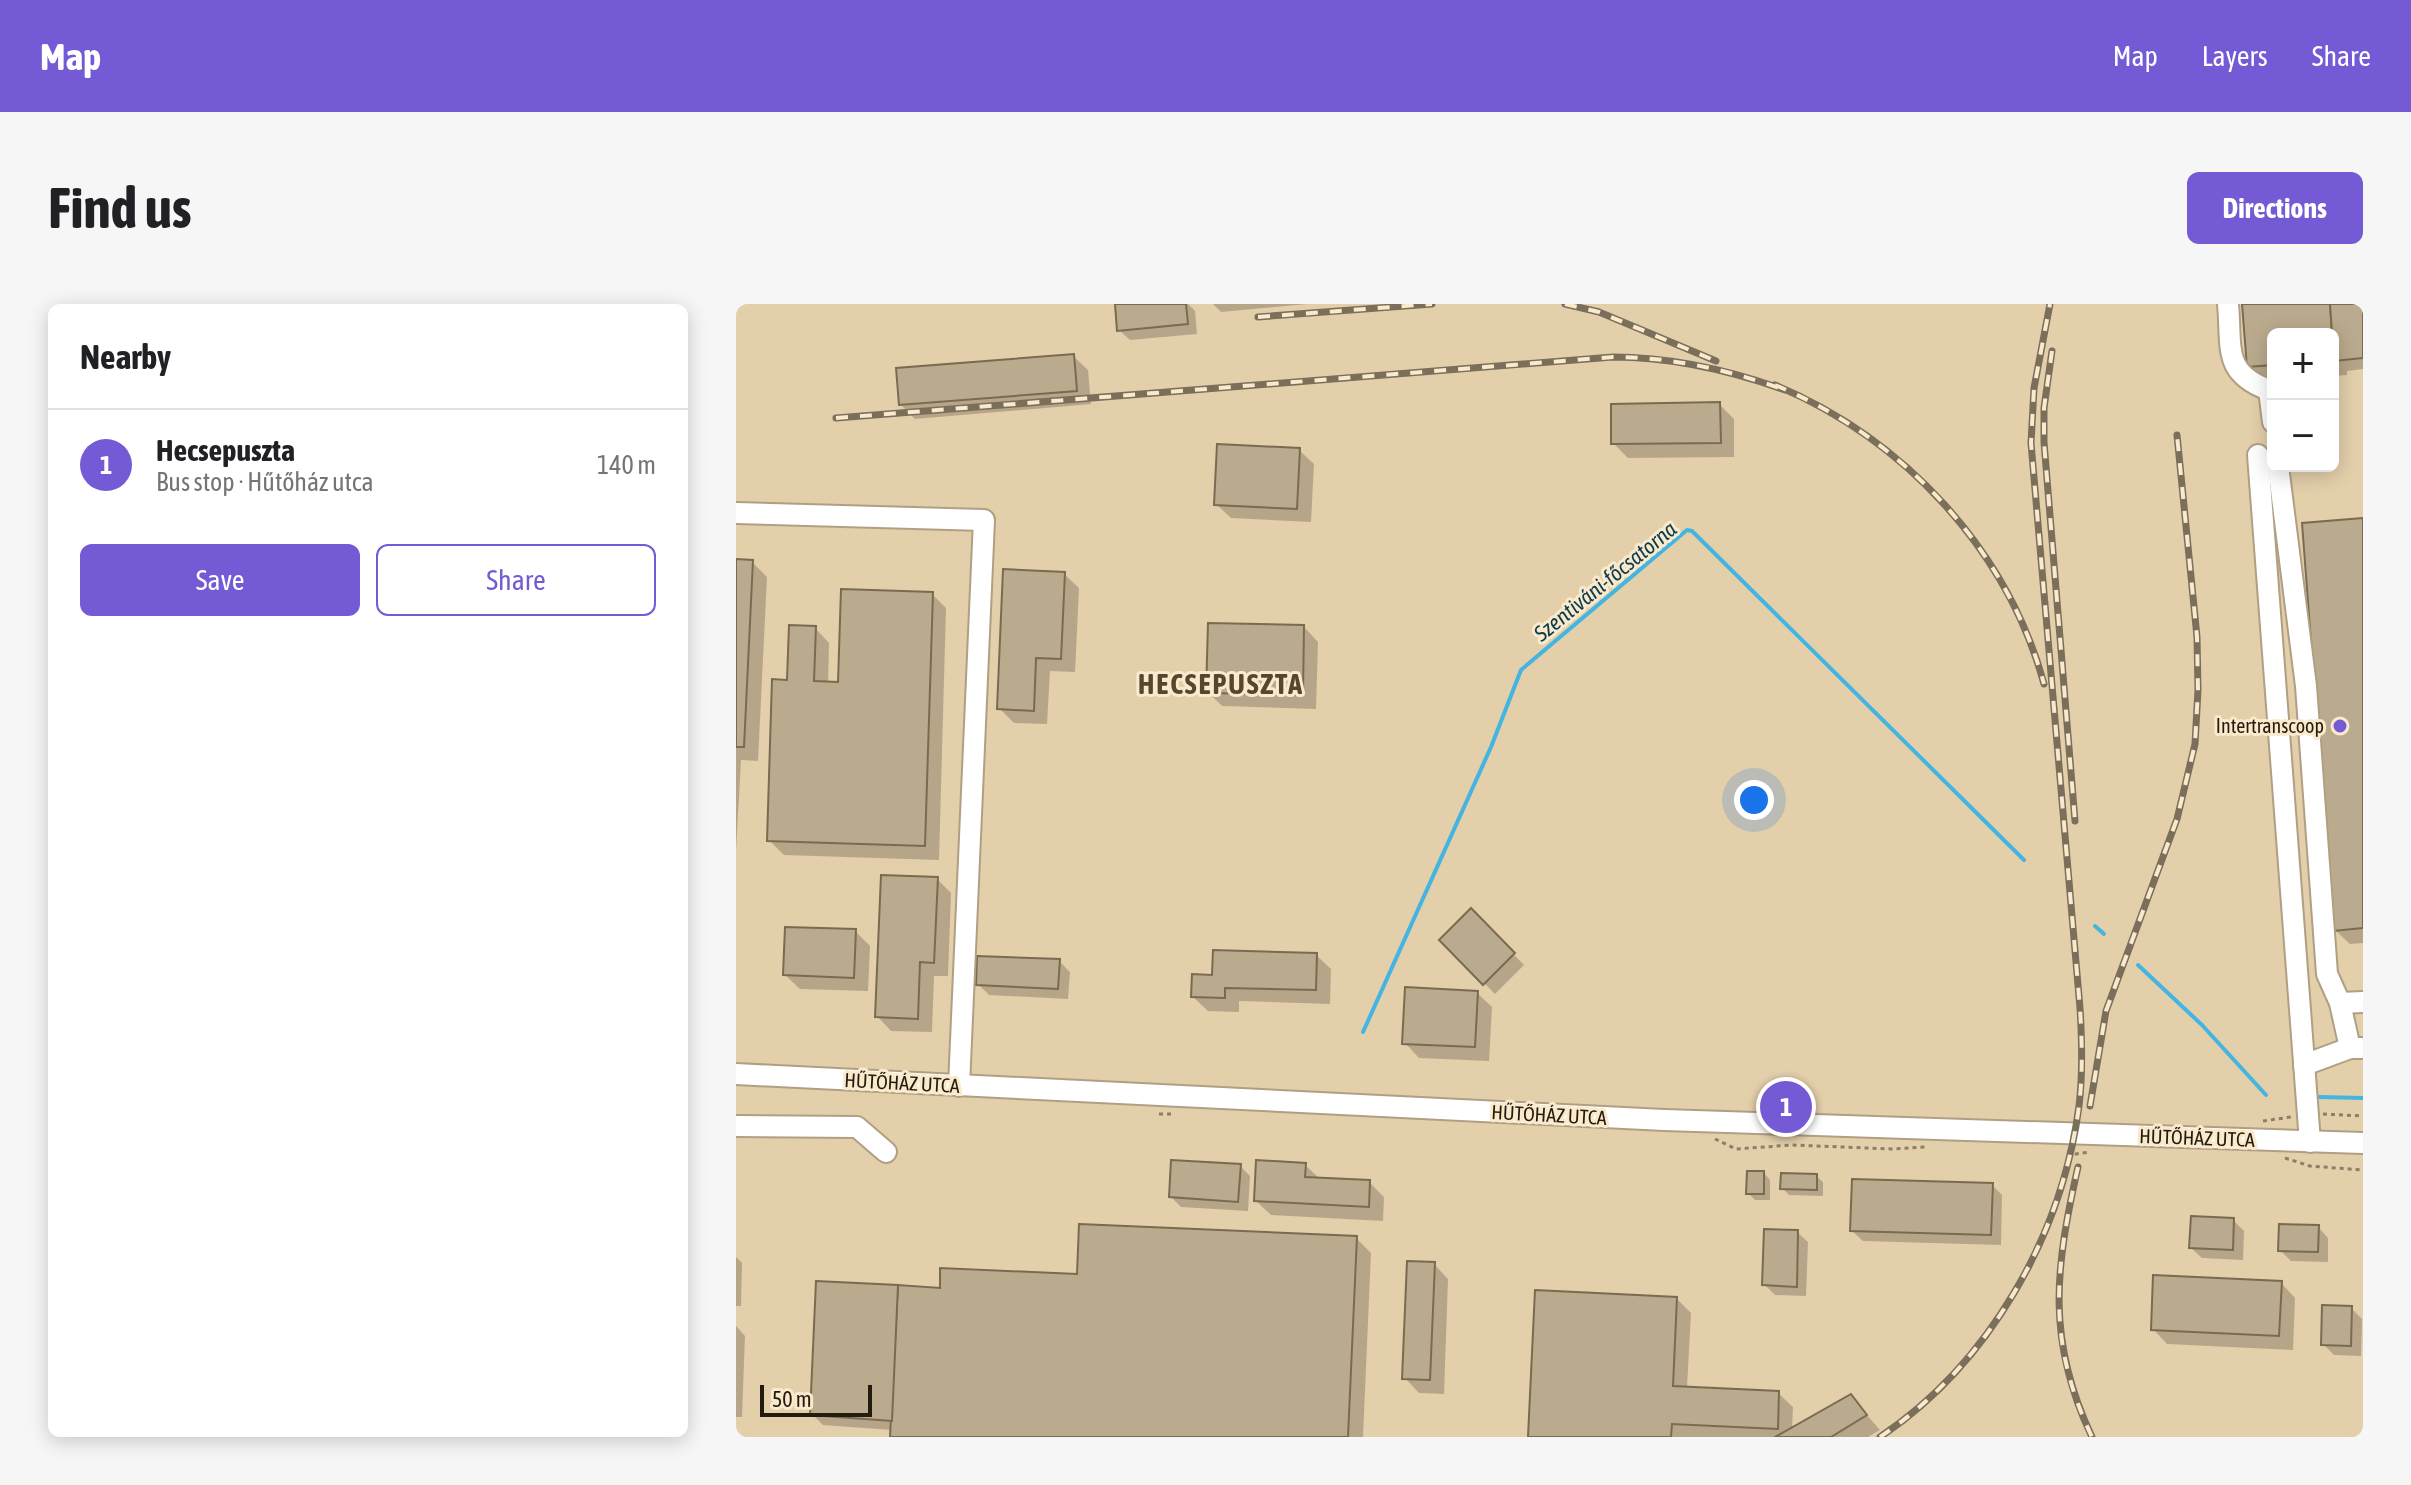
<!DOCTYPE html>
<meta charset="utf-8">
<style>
body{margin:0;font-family:"Asap Condensed",sans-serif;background:#f6f6f6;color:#202124}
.controls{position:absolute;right:24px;top:24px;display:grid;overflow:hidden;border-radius:12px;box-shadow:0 4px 20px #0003}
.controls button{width:72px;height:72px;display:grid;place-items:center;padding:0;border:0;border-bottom:2px solid #e0e0e0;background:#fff;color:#202124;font:40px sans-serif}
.scale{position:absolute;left:24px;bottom:20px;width:112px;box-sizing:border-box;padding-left:8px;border:4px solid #221b10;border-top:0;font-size:22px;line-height:28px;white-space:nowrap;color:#221b10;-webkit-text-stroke:6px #fae9cb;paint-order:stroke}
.you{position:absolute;left:1018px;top:496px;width:28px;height:28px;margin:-20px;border:6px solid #fff;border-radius:50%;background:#1a73e8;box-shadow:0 0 0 12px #1a73e833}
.badge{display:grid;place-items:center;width:52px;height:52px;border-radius:50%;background:#745bd5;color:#fff;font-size:26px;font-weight:700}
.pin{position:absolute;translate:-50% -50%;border:4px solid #fff;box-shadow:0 2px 8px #0006}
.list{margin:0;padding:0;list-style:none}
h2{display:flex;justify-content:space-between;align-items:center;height:104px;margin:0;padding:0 32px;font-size:34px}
h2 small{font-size:26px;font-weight:400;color:#757577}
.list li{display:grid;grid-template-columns:52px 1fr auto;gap:24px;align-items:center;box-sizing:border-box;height:112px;padding:0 32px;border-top:2px solid #e0e0e0}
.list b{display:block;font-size:30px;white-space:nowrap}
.list p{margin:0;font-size:26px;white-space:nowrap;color:#757577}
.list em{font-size:26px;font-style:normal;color:#757577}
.actions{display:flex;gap:16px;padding:24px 32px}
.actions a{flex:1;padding:18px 0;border:2px solid #745bd5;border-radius:12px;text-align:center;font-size:28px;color:#745bd5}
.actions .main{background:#745bd5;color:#fff}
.map{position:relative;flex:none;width:1627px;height:1133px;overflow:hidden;border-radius:12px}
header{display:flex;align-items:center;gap:48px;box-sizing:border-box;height:112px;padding:0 40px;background:#745bd5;color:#fff}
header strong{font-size:38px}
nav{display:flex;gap:44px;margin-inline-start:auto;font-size:28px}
.intro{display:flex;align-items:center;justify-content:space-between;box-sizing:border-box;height:192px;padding:0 48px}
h1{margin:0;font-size:56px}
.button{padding:20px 36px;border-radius:12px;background:#745bd5;color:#fff;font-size:28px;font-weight:700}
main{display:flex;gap:48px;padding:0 48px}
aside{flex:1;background:#fff;border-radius:12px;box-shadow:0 4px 20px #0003}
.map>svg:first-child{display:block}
</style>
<header>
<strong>Map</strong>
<nav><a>Map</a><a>Layers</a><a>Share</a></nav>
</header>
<div class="intro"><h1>Find us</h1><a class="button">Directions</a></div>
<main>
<aside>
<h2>Nearby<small></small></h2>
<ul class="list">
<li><span class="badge">1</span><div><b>Hecsepuszta</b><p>Bus stop · Hűtőház utca</p></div><em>140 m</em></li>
</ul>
<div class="actions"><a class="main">Save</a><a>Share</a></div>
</aside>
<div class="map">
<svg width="1627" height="1133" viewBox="0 0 1627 1133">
<rect width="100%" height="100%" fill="#eddcbe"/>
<path fill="#e4cfab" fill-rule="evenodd" d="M0 0H1627V1133H0ZM1537 30H1597V162H1537Z"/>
<g fill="#0003">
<polygon points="405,0 452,0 459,7 461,30 394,36 383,26"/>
<polygon points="477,0 571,0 485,8"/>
<polygon points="1508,0 1627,0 1627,65 1611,67 1611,71 1597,72 1597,30 1537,30 1537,76 1527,77 1513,62"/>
<polygon points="337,52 352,66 355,100 179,115 165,101"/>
<polygon points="983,100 998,115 998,153 892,154 877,139"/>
<polygon points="563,146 578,160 575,218 495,214 480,200"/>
<polygon points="1627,216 1627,639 1614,640 1599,626"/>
<polygon points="0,257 16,258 31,273 22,457 5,456 0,547"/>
<polygon points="328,270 343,284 339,368 314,367 311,420 278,419 263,404"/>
<polygon points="196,290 210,304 203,556 48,551 33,536 53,378 79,324 93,339 92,380 104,380"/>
<polygon points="568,323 582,338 580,405 486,402 472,388"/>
<polygon points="201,575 215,589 212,672 198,672 196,728 155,727 141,712"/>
<polygon points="735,607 788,661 759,690 706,636"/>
<polygon points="119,627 134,642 132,687 64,685 49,671"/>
<polygon points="580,651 595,665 594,700 503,697 503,708 472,707 457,693 478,673"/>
<polygon points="323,657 334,668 332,695 253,691 242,680"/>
<polygon points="741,689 756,703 753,757 683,754 669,739"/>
<polygon points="569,861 584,875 633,878 648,893 647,917 535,911 520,897"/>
<polygon points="504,862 514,872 512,907 445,903 435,893"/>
<polygon points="1028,869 1034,876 1034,896 1019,896 1012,889"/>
<polygon points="1080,872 1087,878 1087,892 1053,891 1046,884"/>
<polygon points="1256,881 1266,891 1265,941 1127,937 1116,927"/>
<polygon points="1497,916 1508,927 1507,956 1466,954 1455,944"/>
<polygon points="1582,923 1592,934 1592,958 1555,957 1544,946"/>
<polygon points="1061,928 1072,938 1070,992 1039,991 1028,980"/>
<polygon points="620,934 635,949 627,1133 156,1133 156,1126 87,1121 76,1110 206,986 343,972"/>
<polygon points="0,953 6,959 5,1002 0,1002"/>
<polygon points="698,960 712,975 708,1090 683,1089 669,1074"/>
<polygon points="1545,979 1559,994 1557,1046 1431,1040 1417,1025"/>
<polygon points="941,995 955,1009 951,1084 1042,1089 1057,1103 1056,1126 1115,1093 1144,1126 1132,1133 794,1133"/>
<polygon points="1615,1004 1626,1015 1625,1052 1598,1051 1587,1040"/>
<polygon points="0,1022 9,1032 6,1113 0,1113"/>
</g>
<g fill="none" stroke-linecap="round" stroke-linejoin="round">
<g stroke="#43b5e0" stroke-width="4">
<polyline points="1359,622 1368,630"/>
<polyline points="1402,661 1466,721 1530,791"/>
<polyline points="627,728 755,443 785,366 951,226 956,227 1288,556"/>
<polyline points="1583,793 1627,794"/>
</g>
</g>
<g fill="#bbab8e" stroke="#7a6b50" stroke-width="2">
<polygon points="379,0 450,0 452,20 381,27"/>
<polygon points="1506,0 1594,0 1596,30 1537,30 1537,61 1511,63"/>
<polygon points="1594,0 1627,0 1627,54 1598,57"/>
<polygon points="338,50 341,87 163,101 160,64"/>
<polygon points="984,98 985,139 875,140 875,100"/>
<polygon points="481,140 564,144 561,205 478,201"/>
<polygon points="1627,214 1627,624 1597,627 1566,219"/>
<polygon points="0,255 17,256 8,443 0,443"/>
<polygon points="267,265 329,268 325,355 300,354 298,407 261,405"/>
<polygon points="105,285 197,288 189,542 31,537 36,375 51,376 53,321 80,322 78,377 102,378"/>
<polygon points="472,319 568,321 567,391 470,389"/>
<polygon points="145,571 202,573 198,659 184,658 182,715 139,713"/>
<polygon points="735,604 779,649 747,681 703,636"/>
<polygon points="49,623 120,625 118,674 47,671"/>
<polygon points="477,646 581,649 580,686 489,684 489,694 455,693 456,670 476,671"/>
<polygon points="241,652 324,655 322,685 240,681"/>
<polygon points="669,683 742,687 739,743 666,740"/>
<polygon points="435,856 505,860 502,898 433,893"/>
<polygon points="520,856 570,859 569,873 634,876 633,903 518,897"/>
<polygon points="1011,867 1028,867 1028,890 1010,890"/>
<polygon points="1045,869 1081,870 1081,886 1044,885"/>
<polygon points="1116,875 1257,879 1255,931 1114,927"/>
<polygon points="1455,912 1498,914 1497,946 1453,944"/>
<polygon points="343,920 621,932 612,1133 154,1133 162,981 204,984 204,964 341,970"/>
<polygon points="1543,920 1583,921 1582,948 1542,947"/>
<polygon points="1028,925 1062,926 1061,983 1026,981"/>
<polygon points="671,957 699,958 694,1076 666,1075"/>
<polygon points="1417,971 1546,977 1543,1032 1415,1026"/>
<polygon points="80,977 162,981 156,1117 74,1111"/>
<polygon points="799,986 941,993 937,1082 1043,1087 1042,1125 936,1120 935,1133 792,1133"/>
<polygon points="1586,1001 1616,1002 1615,1042 1585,1041"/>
<polygon points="1115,1090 1131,1111 1095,1133 1039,1133"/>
</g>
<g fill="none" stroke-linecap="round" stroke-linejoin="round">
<defs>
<g id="minor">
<path d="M1492 0C1496 43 1486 69 1533 86L1537 118"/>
<polyline points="1522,151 1574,838"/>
<polyline points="1542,162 1570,382 1591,670 1604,699 1614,744"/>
<polyline points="0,209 248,216 223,782"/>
<polyline points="1604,699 1627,698"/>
<polyline points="1568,761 1614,744 1625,744"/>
<polyline points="0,770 928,816 1627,839"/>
<polyline points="0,822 121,823 150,848"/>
</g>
</defs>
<use href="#minor" stroke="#b09f83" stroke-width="24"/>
<g stroke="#8a7e69" stroke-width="3" stroke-dasharray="4 4" stroke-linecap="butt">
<polyline points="423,810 439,810"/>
<polyline points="1587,810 1627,812"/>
<polyline points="1527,817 1555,813"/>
<polyline points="979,835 1000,845 1056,841 1156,845 1189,843"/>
<polyline points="1331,848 1340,850 1354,848"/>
<polyline points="1549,854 1574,862 1627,866"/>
</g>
<use href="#minor" stroke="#fff" stroke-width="20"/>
<defs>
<g id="rail">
<polyline points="829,0 863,8 980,57"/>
<polyline points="522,13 696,0"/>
<polyline points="1316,47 1308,104 1308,138 1339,517"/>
<path d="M1039 81C1168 135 1271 245 1308 380"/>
<path d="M100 114 877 53C936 53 993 66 1049 86"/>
<polyline points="1354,802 1370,707 1441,515 1459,440 1462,386 1461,333 1441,131"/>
<path d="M1342 863C1319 965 1310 1036 1356 1133"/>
<path d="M1144 1133C1253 1060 1326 932 1343 802 1347 770 1346 737 1344 704L1295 139 1298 84 1314 0"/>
</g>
</defs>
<use href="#rail" stroke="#7a6f5b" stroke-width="7"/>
<use href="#rail" stroke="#fae9cb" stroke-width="4" stroke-dasharray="12" stroke-linecap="butt"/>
</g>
<circle fill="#745bd5" stroke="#fae9cb" stroke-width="3" cx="1604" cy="422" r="8"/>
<g text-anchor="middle" stroke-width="6" stroke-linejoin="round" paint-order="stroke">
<g font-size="20" fill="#221b10" stroke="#fae9cb" text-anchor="end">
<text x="1588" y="429">Intertranscoop</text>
</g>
<g font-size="20" fill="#221b10" stroke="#fae9cb">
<text transform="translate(166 779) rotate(3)" y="7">HŰTŐHÁZ UTCA</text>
<text transform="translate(813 811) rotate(3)" y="7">HŰTŐHÁZ UTCA</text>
<text transform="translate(1461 834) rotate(2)" y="7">HŰTŐHÁZ UTCA</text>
</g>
<g font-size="22" font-style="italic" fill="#083b4d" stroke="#fae9cb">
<text transform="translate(869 277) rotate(-39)" y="8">Szentiváni-főcsatorna</text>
</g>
<g font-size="28" font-weight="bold" letter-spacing="2" fill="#55472d" stroke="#fae9cb">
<text x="485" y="390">HECSEPUSZTA</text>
</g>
</g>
</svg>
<div class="controls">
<button>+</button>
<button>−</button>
</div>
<div class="scale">50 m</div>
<div class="you"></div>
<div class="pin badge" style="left:1050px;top:803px">1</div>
</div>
</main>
